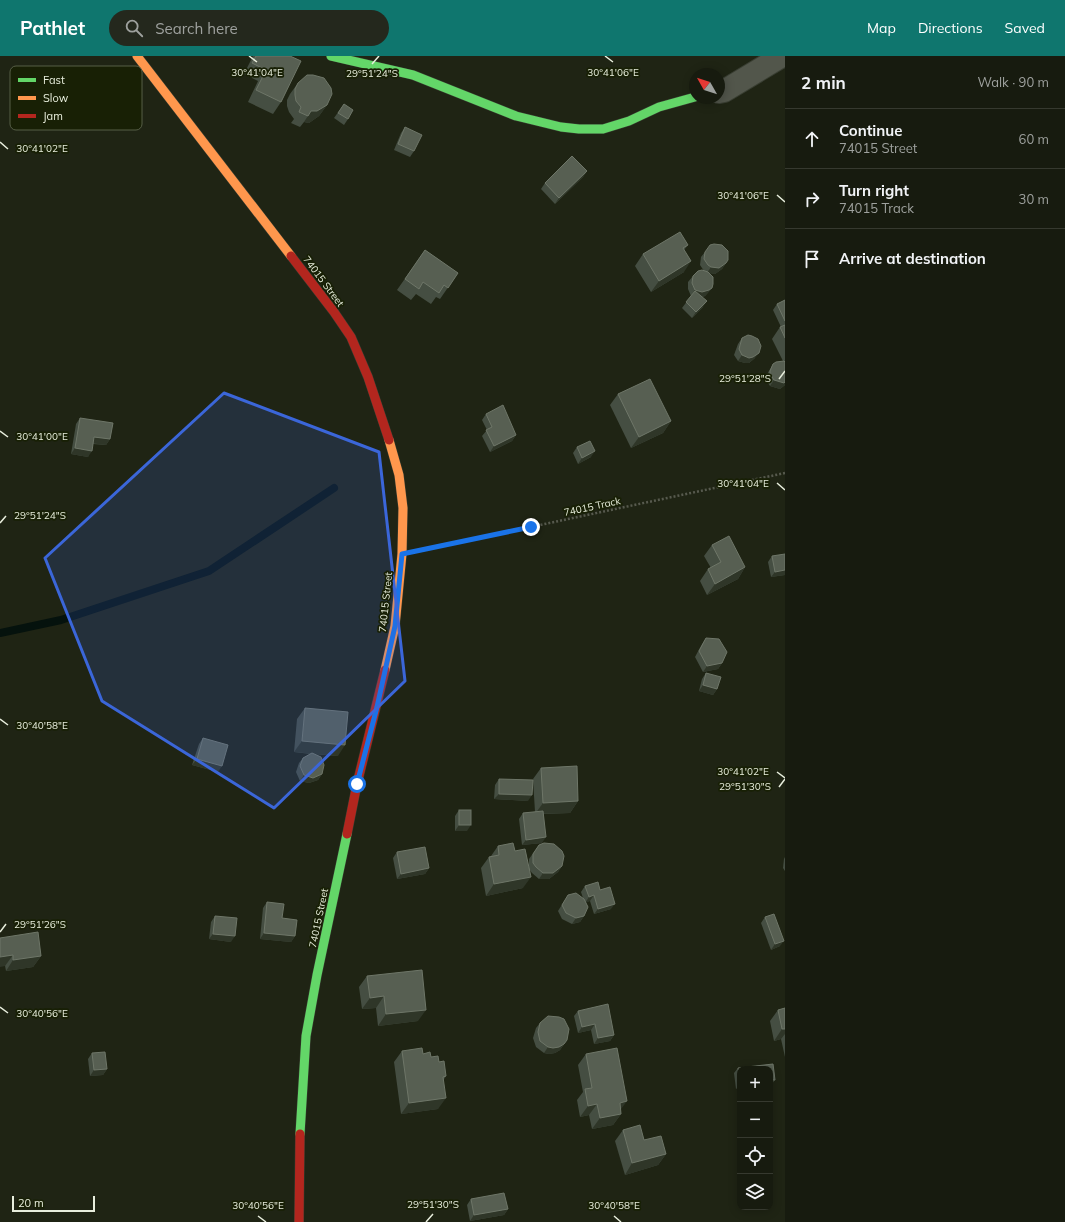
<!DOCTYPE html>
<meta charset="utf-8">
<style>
body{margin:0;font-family:Mulish,sans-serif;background:#24281d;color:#f1f3f6}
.controls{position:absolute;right:12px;bottom:12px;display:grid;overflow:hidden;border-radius:8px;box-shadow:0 2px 10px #0003}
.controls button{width:36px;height:36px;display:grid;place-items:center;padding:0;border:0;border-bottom:1px solid #36392f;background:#171b0f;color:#f1f3f6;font:20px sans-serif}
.compass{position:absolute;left:689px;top:12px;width:36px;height:36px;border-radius:50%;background:#171b0f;box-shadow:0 2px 10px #0003;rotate:309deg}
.scale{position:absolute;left:12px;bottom:10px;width:83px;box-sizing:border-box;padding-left:4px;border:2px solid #e8eedd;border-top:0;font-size:11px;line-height:14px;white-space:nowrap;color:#e8eedd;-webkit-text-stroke:3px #182005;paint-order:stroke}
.stop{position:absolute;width:12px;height:12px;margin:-9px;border:3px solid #1a73e8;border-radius:50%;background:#fff}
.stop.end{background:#1a73e8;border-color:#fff;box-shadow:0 1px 4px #0008}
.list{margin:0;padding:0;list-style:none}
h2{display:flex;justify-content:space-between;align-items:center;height:52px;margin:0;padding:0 16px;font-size:17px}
h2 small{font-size:13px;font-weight:400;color:#9ea19e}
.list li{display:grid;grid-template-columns:26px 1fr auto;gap:12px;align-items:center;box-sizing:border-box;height:60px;padding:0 16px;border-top:1px solid #36392f}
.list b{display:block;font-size:15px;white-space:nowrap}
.list p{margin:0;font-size:13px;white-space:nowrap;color:#9ea19e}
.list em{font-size:13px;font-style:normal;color:#9ea19e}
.icon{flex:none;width:22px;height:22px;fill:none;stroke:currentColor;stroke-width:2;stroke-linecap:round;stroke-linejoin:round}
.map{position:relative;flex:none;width:785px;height:1166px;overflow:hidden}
header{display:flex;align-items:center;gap:24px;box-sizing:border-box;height:56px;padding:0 20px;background:#0f766e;color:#fff}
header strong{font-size:19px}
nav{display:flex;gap:22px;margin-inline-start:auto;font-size:14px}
.search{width:280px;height:36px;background:#24281d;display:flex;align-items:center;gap:10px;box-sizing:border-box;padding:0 14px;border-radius:22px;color:#9ea19e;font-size:15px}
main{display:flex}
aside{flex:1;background:#171b0f}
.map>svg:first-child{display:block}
</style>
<header>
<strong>Pathlet</strong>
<div class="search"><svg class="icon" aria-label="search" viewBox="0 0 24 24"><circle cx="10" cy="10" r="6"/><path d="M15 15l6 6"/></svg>Search here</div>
<nav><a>Map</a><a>Directions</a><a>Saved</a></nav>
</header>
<main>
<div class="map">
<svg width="785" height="1166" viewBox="0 0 785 1166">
<rect width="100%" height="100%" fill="#1f2414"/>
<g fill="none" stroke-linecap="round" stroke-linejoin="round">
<polyline stroke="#05120d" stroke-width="8" points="0,577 61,564 209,515 334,432"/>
<defs>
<polyline id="street" points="719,36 724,35 782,0"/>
<g id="fast">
<polyline points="331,0 413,19 516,60 561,71 579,73 603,73 629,65 659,51 695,41"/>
<polyline points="300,1078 306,980 317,919 347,778"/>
</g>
<g id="slow">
<polyline points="137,0 291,200"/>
<polyline points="385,614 395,570 402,498 403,452 399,419 389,384"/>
</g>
<g id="jam">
<polyline points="291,200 334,256 351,281 368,321 389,384"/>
<polyline points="347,778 357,728 385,614"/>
<polyline points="299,1166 300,1078"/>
</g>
</defs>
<use href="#street" stroke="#393e32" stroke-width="24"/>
<use href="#fast" stroke="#393e32" stroke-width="10"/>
<use href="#slow" stroke="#393e32" stroke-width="10"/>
<use href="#jam" stroke="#393e32" stroke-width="10"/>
<polyline stroke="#575a4e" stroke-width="2.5" stroke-dasharray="2 2" stroke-linecap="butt" points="427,493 785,417"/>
<use href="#street" stroke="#52564b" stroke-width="22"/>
<use href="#fast" stroke="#63d668" stroke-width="9"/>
<use href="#slow" stroke="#ff974d" stroke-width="9"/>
<use href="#jam" stroke="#b3261e" stroke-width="9"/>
</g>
<g fill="#454e42">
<polygon points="253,0 290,0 281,46 273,58 248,46 258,25 244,18"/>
<polygon points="298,27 327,49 319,60 309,67 304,66 300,71 291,67 294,63 289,56 287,50 287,44 290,38"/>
<polygon points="344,48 348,63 344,69 334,62"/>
<polygon points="405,71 414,95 410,101 394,94 401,77"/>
<polygon points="587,115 583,121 555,148 541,133 545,127"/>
<polygon points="688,189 684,194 684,216 651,236 635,210 643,198"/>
<polygon points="425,194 458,217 440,243 436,241 431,248 416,238 411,244 397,234"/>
<polygon points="705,196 726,207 722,213 715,218 710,217 712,232 705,240 702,241 703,251 692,262 682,252 691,240 688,233 688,226 693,220 704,215 700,209 701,201"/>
<polygon points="785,244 785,329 780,333 770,330 766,324 766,320 773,308 783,305 772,283 780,271 781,271 773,254 777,248"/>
<polygon points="742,282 755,302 749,307 745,307 738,305 734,299 738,288"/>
<polygon points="618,338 671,365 663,377 631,392 610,349"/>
<polygon points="486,358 516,379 512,385 490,396 482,380 487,374 482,364"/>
<polygon points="80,362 110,383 106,389 93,388 88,401 71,398 76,368"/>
<polygon points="577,391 591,401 578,408 573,397"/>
<polygon points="712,489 745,511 738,523 707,539 700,525 708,513 711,512 704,500"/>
<polygon points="772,500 785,519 771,521 768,506"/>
<polygon points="706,582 722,607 718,613 703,616 695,601 702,588"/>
<polygon points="706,617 717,633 713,639 699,635 702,623"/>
<polygon points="305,652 338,700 313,698 322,718 318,724 309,727 300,725 296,716 299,707 303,702 311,698 294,696 297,663"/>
<polygon points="203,682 218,716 192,709 199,688"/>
<polygon points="541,712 578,745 570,757 544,758 542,787 522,789 519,763 523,757 535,756 533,723"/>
<polygon points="499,723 528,745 494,743 495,729"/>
<polygon points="459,754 467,775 455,775 455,760"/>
<polygon points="539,789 562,810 558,816 549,823 539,823 532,817 529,813 529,803"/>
<polygon points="498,790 523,832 486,840 481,812 489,801 491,800"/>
<polygon points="397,796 429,812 425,818 397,823 393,802"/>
<polygon points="785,801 785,815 783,812 784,803"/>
<polygon points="585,830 600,834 611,853 594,858 590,845 586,846 584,860 580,866 572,868 562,863 558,855 568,839 583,842 581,836"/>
<polygon points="267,846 295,880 291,886 260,883 263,852"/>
<polygon points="215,860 231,886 209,883 211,866"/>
<polygon points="765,861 780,890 771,894 761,867"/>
<polygon points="0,882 41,900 33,911 6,915"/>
<polygon points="367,920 418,965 378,970 376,952 362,953 359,931"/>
<polygon points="785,952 785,1001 781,983 774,985 770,965 778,954"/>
<polygon points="578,955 614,979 610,985 594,988 591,974 578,977 574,960"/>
<polygon points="540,967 567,984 560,994 555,997 549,998 544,997 536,991 533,982 536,972"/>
<polygon points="402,995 423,998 439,1006 446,1020 444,1023 438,1053 401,1058 394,1006"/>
<polygon points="92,997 107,1013 103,1019 90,1020 88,1003"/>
<polygon points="586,998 621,1054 621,1058 613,1069 592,1073 589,1059 580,1061 577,1044 583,1036 578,1009"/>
<polygon points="773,1008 775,1024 771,1029 770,1029 770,1013 740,1013 740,1033 736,1033 734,1017 738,1012"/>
<polygon points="623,1074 666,1098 658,1109 625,1119 615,1085"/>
<polygon points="471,1143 508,1153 504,1159 470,1165 467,1149"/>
</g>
<g fill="#2f3628">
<polygon points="327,49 319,60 309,67 304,66 311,55"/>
<polygon points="587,115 583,121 555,148 559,142"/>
<polygon points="691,205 684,216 651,236 659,225"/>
<polygon points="726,207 722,213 715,218 707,217 711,211"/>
<polygon points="712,232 705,240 698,242 691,240 695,234"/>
<polygon points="707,245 703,251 692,262 696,256"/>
<polygon points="759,297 755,302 749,307 745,307 738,305 742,299"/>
<polygon points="774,324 785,326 785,329 780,333 770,330"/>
<polygon points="671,365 663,377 631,392 639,381"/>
<polygon points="516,379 512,385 490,396 494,390"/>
<polygon points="94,381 110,383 106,389 90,387"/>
<polygon points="75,392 92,395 88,401 71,398"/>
<polygon points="595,395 591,401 578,408 582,402"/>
<polygon points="745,511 738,523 707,539 715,528"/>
<polygon points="785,514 785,519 771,521 775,516"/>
<polygon points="722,607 718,613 703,616 707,610"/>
<polygon points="703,629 717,633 713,639 699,635"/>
<polygon points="302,685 345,689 338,700 294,696"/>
<polygon points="197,703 222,710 218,716 192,709"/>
<polygon points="322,718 318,724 309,727 300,725 304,719"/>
<polygon points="499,738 532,739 528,745 494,743"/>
<polygon points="578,745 570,757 535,758 543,747"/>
<polygon points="459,769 471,769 467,775 455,775"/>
<polygon points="546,781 542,787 522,789 526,784"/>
<polygon points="562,810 558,816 549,823 539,823 543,817"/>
<polygon points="429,812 425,818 397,823 401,818"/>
<polygon points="531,821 523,832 486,840 494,828"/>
<polygon points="594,839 590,845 585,847 589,841"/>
<polygon points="615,848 611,853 594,858 598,853"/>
<polygon points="584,860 580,866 572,868 576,862"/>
<polygon points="264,877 295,880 291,886 260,883"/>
<polygon points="213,878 235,880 231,886 209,883"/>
<polygon points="784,885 780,890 771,894 775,888"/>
<polygon points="13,899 5,910 0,911 0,901"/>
<polygon points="41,900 33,911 6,915 13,904"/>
<polygon points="384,940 376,952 362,953 370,942"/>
<polygon points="426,954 418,965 378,970 386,958"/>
<polygon points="595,968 591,974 578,977 582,971"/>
<polygon points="782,973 785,973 785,978 781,983 774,985"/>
<polygon points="614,979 610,985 594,988 598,982"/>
<polygon points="567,984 560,994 555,997 549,998 544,997 548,991"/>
<polygon points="107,1013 103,1019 90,1020 94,1014"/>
<polygon points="770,1024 775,1024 770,1029"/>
<polygon points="740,1027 740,1033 736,1033"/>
<polygon points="446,1042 438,1053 401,1058 409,1047"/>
<polygon points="627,1045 619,1056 620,1047"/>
<polygon points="597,1048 589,1059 580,1061 588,1050"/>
<polygon points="621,1058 613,1069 592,1073 600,1062"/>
<polygon points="666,1098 658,1109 625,1119 632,1107"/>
<polygon points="508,1153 504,1159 470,1165 474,1159"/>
</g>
<g fill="#575f52" stroke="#6e7668">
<polygon points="256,0 290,0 301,5 281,46 256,34 266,14 252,7"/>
<polygon points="307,19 313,19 324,22 331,32 332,38 327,49 317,55 311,55 308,60 299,56 301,51 296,45 295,39 295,33 298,27"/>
<polygon points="344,48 353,54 348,63 338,57"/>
<polygon points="405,71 422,79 414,95 398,88"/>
<polygon points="572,100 587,115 559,142 545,127"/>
<polygon points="680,176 688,189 683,192 691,205 659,225 643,198"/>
<polygon points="714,188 722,189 728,195 728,204 726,207 719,212 711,211 708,209 704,203 705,196 710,189"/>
<polygon points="425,194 458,217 448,232 444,229 439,237 423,226 419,233 405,223"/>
<polygon points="702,214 708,216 713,221 713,228 712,232 709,234 702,236 695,234 692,227 693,220 698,215"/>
<polygon points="695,235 707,245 696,256 686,246"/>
<polygon points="785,244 785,265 777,248"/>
<polygon points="785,269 785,282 780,271"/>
<polygon points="748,279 752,280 758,283 761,290 759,297 753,301 749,302 742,299 739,293 742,282"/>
<polygon points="784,305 785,306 785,326 784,327 774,324 770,318 770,315 773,308 776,306"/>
<polygon points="650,323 671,365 639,381 618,338"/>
<polygon points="503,349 516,379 494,390 486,374 492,371 486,358"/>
<polygon points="80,362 113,367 110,383 94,381 92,395 75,392"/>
<polygon points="590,385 595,395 582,402 577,391"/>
<polygon points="729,480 745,511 715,528 708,513 721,506 712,489"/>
<polygon points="785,498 785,514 775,516 772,500"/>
<polygon points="706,582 719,583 727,596 722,607 707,610 699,595"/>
<polygon points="706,617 721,621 717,633 703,629"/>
<polygon points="305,652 348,656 345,689 302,685"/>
<polygon points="203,682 228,689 222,710 197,703"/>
<polygon points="312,697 321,701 324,709 322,718 313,722 304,719 300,710 303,702"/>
<polygon points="577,710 578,745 543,747 541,712"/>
<polygon points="499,723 533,724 532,739 499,738"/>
<rect x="459" y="754" width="12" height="15"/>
<polygon points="543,755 546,781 526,784 523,757"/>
<polygon points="513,787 515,795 525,793 531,821 494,828 489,801 499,799 498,790"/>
<polygon points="544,787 554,788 562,795 564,800 562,810 553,817 543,817 536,811 533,807 533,798 539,789"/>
<polygon points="425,791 429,812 401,818 397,796"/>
<polygon points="598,826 600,834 610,831 615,848 598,853 594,839 589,841 585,830"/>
<polygon points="576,837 584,843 588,851 584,860 576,862 566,857 562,849 568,839"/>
<polygon points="267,846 284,848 282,862 297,864 295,880 264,877"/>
<polygon points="774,858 784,885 775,888 765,861"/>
<polygon points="215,860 237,862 235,880 213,878"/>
<polygon points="38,876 41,900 13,904 13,899 0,901 0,882"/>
<polygon points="422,914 426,954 386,958 384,940 370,942 367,920"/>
<polygon points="608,948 614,979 598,982 595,968 582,971 578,955"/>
<polygon points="785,952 785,973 782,973 778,954"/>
<polygon points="548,960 559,961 564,963 569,973 567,984 564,988 559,991 553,992 548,991 540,985 538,976 540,967"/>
<polygon points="422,992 423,998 430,996 431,1001 438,1000 439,1006 444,1005 446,1020 443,1021 446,1042 409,1047 402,995"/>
<polygon points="617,992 627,1045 620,1047 621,1058 600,1062 597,1048 588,1050 585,1033 592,1032 586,998"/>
<polygon points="105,996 107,1013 94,1014 92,997"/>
<polygon points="773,1008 775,1024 770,1024 770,1013 740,1013 740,1027 738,1012"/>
<polygon points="640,1069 644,1084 661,1080 666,1098 632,1107 623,1074"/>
<polygon points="504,1137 508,1153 474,1159 471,1143"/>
</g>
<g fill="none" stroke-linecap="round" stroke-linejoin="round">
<polyline stroke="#1a73e8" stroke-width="5" points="357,728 377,651 395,570 402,498 531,471"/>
</g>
<path fill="#3b66d9" fill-opacity="0.2" stroke="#3b66d9" stroke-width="3" stroke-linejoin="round" d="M224 337 379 396 405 625 274 752 102 645 45 502Z"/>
<path fill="none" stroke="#e8eedd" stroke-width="1.5" d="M249 0 257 6M605 0 613 6M372 8 379 0M0 86 8 93M777 139 785 146M779 323 785 315M0 375 8 381M777 427 785 434M0 467 6 460M0 663 8 669M777 716 785 722M779 731 785 723M0 876 6 868M0 951 8 957M258 1160 266 1166M614 1160 621 1166M426 1166 433 1158"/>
<g text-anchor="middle" stroke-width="3.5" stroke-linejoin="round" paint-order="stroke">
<g font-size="10" fill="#e8eedd" stroke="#182005">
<text transform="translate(324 225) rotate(53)" y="4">74015 Street</text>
<text transform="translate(592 450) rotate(-12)" y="4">74015 Track</text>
<text transform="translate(385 546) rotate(-84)" y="4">74015 Street</text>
<text transform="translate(318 862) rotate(-78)" y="4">74015 Street</text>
</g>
</g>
<rect x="10" y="10" width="132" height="64" rx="6" fill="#182005" stroke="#565e46" stroke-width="1"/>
<rect x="18" y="22" width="18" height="4" fill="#63d668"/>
<rect x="18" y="40" width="18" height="4" fill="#ff974d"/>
<rect x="18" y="58" width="18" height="4" fill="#b3261e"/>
<g font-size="11" fill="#e8eedd">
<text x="43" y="28">Fast</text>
<text x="43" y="46">Slow</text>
<text x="43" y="64">Jam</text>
</g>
<g font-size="10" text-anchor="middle" fill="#e8eedd" stroke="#182005" stroke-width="3.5" stroke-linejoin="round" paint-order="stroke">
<text x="257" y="20">30°41'04"E</text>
<text x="613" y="20">30°41'06"E</text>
<text x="372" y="21">29°51'24"S</text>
<text x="42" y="96">30°41'02"E</text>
<text x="743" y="143">30°41'06"E</text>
<text x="745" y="326">29°51'28"S</text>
<text x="42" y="384">30°41'00"E</text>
<text x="743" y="431">30°41'04"E</text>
<text x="40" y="463">29°51'24"S</text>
<text x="42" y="673">30°40'58"E</text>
<text x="743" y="719">30°41'02"E</text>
<text x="745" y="734">29°51'30"S</text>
<text x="40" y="872">29°51'26"S</text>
<text x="42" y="961">30°40'56"E</text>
<text x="433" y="1152">29°51'30"S</text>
<text x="258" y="1153">30°40'56"E</text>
<text x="614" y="1153">30°40'58"E</text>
</g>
</svg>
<div class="controls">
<button>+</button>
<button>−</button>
<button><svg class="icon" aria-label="locate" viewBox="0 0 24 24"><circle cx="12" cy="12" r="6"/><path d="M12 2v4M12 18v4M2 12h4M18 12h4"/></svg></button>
<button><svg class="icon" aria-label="layers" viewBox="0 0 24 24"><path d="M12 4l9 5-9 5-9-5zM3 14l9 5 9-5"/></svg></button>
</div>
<svg class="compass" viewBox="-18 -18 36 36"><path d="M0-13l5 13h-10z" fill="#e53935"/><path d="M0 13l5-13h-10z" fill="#9ea19e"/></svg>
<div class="scale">20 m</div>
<div class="stop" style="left:357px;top:728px"></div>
<div class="stop end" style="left:531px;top:471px"></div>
</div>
<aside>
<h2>2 min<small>Walk · 90 m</small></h2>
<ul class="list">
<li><svg class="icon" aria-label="ahead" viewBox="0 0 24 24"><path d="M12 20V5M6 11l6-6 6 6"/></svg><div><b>Continue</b><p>74015 Street</p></div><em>60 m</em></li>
<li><svg class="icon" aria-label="right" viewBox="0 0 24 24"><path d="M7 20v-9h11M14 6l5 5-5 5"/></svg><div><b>Turn right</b><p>74015 Track</p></div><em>30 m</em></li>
<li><svg class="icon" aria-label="arrive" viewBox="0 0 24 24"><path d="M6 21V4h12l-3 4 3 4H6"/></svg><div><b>Arrive at destination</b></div></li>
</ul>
</aside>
</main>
